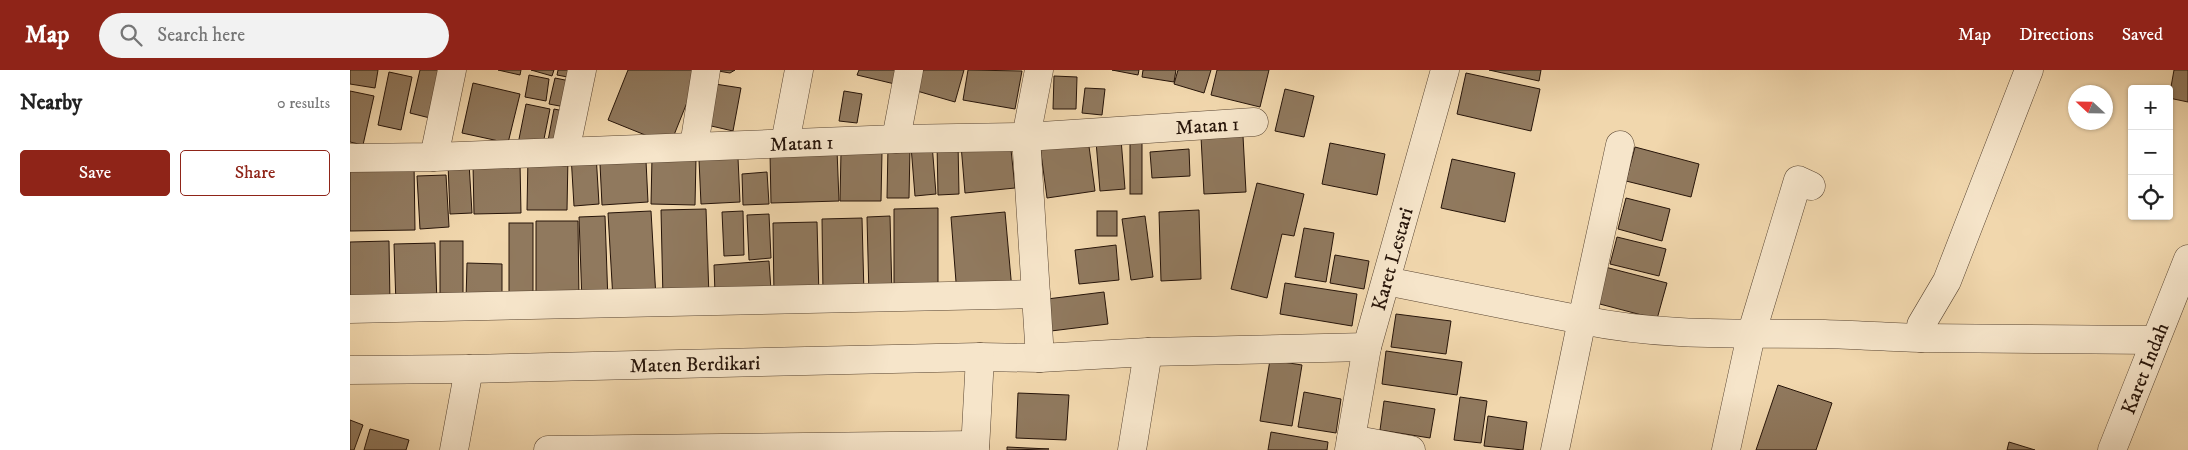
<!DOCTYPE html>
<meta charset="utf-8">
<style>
body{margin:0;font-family:"IM FELL DW Pica",serif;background:#f2f2f2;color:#222}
.controls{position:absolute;right:15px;top:15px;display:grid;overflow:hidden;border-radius:5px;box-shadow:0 1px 4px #0004}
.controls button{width:45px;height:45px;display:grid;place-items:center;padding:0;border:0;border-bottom:1px solid #e0e0e0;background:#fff;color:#222;font:25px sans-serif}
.compass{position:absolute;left:1718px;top:15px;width:45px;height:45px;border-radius:50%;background:#fff;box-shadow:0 1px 4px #0004;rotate:292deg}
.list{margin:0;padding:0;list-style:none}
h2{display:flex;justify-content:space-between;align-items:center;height:65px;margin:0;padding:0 20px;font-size:21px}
h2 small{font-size:16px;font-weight:400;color:#767676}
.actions{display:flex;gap:10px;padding:15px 20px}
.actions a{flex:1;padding:11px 0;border:1px solid #8f2418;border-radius:5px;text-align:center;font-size:18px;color:#8f2418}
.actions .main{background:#8f2418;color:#fff}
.icon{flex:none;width:28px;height:28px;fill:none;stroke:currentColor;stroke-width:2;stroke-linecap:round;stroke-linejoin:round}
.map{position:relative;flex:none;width:1838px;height:380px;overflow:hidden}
header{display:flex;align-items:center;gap:30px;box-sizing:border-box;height:70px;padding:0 25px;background:#8f2418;color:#fff}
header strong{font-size:24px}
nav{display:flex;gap:28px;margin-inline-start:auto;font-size:18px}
.search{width:350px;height:45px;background:#f2f2f2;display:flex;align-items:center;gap:12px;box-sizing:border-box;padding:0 18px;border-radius:28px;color:#767676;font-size:19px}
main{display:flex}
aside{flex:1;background:#fff}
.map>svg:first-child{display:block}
</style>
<header>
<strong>Map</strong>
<div class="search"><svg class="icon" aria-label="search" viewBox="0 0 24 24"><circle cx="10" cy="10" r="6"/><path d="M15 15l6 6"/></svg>Search here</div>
<nav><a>Map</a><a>Directions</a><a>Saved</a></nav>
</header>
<main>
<aside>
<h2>Nearby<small>0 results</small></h2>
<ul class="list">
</ul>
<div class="actions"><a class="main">Save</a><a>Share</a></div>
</aside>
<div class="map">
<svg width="1838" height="380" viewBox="0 0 1838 380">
<rect width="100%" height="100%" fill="#f1d7ad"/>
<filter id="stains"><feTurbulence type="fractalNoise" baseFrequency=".004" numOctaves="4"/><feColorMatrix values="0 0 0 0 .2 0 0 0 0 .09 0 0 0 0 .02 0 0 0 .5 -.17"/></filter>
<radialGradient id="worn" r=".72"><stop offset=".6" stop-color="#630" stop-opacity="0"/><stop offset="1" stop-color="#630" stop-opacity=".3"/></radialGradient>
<g fill="#90795e" stroke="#261409">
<polygon points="0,0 28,0 25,18 0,14"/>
<polygon points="70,0 96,0 84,49 60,43"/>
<polygon points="148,0 171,0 170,5"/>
<polygon points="181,0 204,0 202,6"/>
<polygon points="208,0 224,0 223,8 207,5"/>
<polygon points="278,0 350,0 320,75 258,50"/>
<polygon points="362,0 385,0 380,3"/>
<polygon points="509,0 553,0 549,15 507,5"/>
<polygon points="573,0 614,0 605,32 567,21"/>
<polygon points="618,0 672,1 665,39 613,30"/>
<polygon points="762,0 789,0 788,5"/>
<polygon points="793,0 826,0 824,12 792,7"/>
<polygon points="828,0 861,0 854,23 824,14"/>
<polygon points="867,0 919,0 910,37 861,25"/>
<polygon points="1139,0 1191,0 1189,11"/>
<polygon points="1824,0 1838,0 1838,32 1819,28"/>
<polygon points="39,2 62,7 51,60 28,55"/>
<polygon points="1116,3 1190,19 1181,61 1107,44"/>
<polygon points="179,5 199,9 196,31 175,27"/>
<polygon points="704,6 727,7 726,39 703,39"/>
<polygon points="205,8 220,11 215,37 199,34"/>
<polygon points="123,13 170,24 158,73 112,63"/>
<polygon points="365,14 391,18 383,61 357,55"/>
<polygon points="735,18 755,19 752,45 732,43"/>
<polygon points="935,19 964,26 954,67 925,61"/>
<polygon points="0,21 24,26 13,75 0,72"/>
<polygon points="494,21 512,24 507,53 489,51"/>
<polygon points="176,34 200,39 192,79 168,74"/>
<polygon points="204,39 214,41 207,78 197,76"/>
<polygon points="893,66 896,122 854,124 851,67"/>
<polygon points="738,69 745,121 697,128 690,76"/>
<polygon points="771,69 775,119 750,121 746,71"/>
<polygon points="660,70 665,118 615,123 611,75"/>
<rect x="780" y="71" width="12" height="53"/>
<polygon points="587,73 608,73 609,124 588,125"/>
<polygon points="980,73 1035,84 1027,125 972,114"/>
<polygon points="582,74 586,124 565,126 561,76"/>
<polygon points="538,76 560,77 559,128 537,128"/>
<polygon points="1285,77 1349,94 1341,127 1276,111"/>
<polygon points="839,79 840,106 802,108 800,82"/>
<polygon points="487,80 489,131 421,133 420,83"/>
<polygon points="491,82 532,82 531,131 490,131"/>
<polygon points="246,84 249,134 224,136 221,85"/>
<polygon points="178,86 218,86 217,140 177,140"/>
<polygon points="302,87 346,88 345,135 301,134"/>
<polygon points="388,88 390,132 351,134 349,90"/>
<polygon points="1102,89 1165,103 1155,152 1091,138"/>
<polygon points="296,91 298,132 252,135 250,94"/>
<polygon points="64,93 65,160 0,161 0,95"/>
<polygon points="119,93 122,143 100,144 98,94"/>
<polygon points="170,93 171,143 124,144 123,94"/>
<polygon points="417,102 419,134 393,135 392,104"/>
<polygon points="96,105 99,157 70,159 67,106"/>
<polygon points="907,113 954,124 944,166 932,164 917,228 881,219"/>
<polygon points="1276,128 1320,139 1312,171 1268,159"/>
<polygon points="588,138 588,222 544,222 544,139"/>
<polygon points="356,139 359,227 313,229 311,140"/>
<polygon points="849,140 851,209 811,211 809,142"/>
<polygon points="301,141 306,228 263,230 258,143"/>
<polygon points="393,141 394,185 374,186 372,142"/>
<rect x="747" y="141" width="20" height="25"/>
<polygon points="655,142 662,220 607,225 601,147"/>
<polygon points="419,144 421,188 399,190 397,145"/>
<polygon points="255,146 258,232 232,232 229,147"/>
<polygon points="540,146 542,225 519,226 517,147"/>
<polygon points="795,146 803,207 781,210 772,149"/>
<polygon points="512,148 514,224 473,225 472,149"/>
<polygon points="186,151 228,151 229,232 186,233"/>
<polygon points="467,152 469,226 424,227 423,153"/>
<rect x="159" y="153" width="24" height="79"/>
<polygon points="954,158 984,163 976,212 945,207"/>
<polygon points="1267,167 1316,179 1309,206 1260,194"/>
<polygon points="39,171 40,234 0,235 0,172"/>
<rect x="90" y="171" width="23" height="55"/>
<polygon points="85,173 87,234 46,235 44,174"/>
<polygon points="766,175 769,210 729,214 725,180"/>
<polygon points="985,185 1019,191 1014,219 980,213"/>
<polygon points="419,191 421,220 365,224 364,195"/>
<polygon points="117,193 152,194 152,230 116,230"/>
<polygon points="1255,197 1317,213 1307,249 1246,233"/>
<polygon points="935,213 1007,224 1002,256 930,244"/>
<polygon points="754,222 758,254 701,261 697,229"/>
<polygon points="1046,244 1101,251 1096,284 1041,277"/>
<polygon points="1036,281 1112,292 1107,325 1032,314"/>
<polygon points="920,290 952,295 942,356 910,351"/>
<polygon points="1428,315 1482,333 1466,380 1406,380"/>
<polygon points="954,322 991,329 986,363 948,357"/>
<polygon points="668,323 719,325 716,370 666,368"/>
<polygon points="1110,327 1137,331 1131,373 1104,370"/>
<polygon points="1034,331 1085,339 1080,368 1030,360"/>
<polygon points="1138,346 1177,352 1173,380 1134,376"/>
<polygon points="0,350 13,355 4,380 0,380"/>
<polygon points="20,359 59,370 56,380 14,380"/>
<polygon points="921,362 978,372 977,380 918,380"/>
<polygon points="1659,372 1685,380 1657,380"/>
<polygon points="657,377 699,379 657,380"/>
</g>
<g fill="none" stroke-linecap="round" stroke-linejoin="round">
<defs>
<g id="minor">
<polyline points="689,0 676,67 690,288"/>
<polyline points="546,69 559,0"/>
<polyline points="435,73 449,0"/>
<polyline points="344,76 356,0"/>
<polyline points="215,82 232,0"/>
<polyline points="84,87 102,0"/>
<path id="s1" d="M0 88 84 87 546 69 676 67 904 52"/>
<polyline points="1036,211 1232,250 1270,75"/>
<polyline points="0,239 686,224"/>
<polyline points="1571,268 1805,270"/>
<path id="s2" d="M0 300 119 299 630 287 690 288 798 282 1017 277"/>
<polyline points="1001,369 1061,380"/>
<polyline points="104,380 119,299"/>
<polyline points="198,380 625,375"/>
<polyline points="625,380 630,287"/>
<polyline points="782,380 798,282"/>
<path id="s3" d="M999 380 1017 277 1095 0"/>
<path d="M1205 380 1232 250C1314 267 1391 263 1475 264 1507 265 1539 267 1571 268V255L1597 211 1679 0"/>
<polyline points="1376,380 1401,265 1448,110 1461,116"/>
<path id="s4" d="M1762 380 1838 189"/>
</g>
</defs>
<use href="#minor" stroke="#594532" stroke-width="29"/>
<use href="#minor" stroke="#f6e5ca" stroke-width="28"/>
</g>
<g text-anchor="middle" stroke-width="4" stroke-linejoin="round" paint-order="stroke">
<g font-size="20" fill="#261409" stroke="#f6e5ca">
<text dy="7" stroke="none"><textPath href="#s1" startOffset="858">Matan 1</textPath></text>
<text dy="7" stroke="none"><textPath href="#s1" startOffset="452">Matan 1</textPath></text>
<text dy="7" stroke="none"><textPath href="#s3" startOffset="196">Karet Lestari</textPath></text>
<text dy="7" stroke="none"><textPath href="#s2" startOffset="345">Maten Berdikari</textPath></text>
<text dy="7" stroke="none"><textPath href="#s4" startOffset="88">Karet Indah</textPath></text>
</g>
</g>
<rect width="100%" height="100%" filter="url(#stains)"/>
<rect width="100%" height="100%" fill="url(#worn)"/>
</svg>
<div class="controls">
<button>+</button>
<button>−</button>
<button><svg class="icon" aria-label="locate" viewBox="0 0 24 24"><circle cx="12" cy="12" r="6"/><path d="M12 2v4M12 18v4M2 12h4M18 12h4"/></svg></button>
</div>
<svg class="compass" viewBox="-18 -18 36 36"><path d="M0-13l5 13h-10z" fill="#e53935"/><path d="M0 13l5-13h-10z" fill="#767676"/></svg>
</div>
</main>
